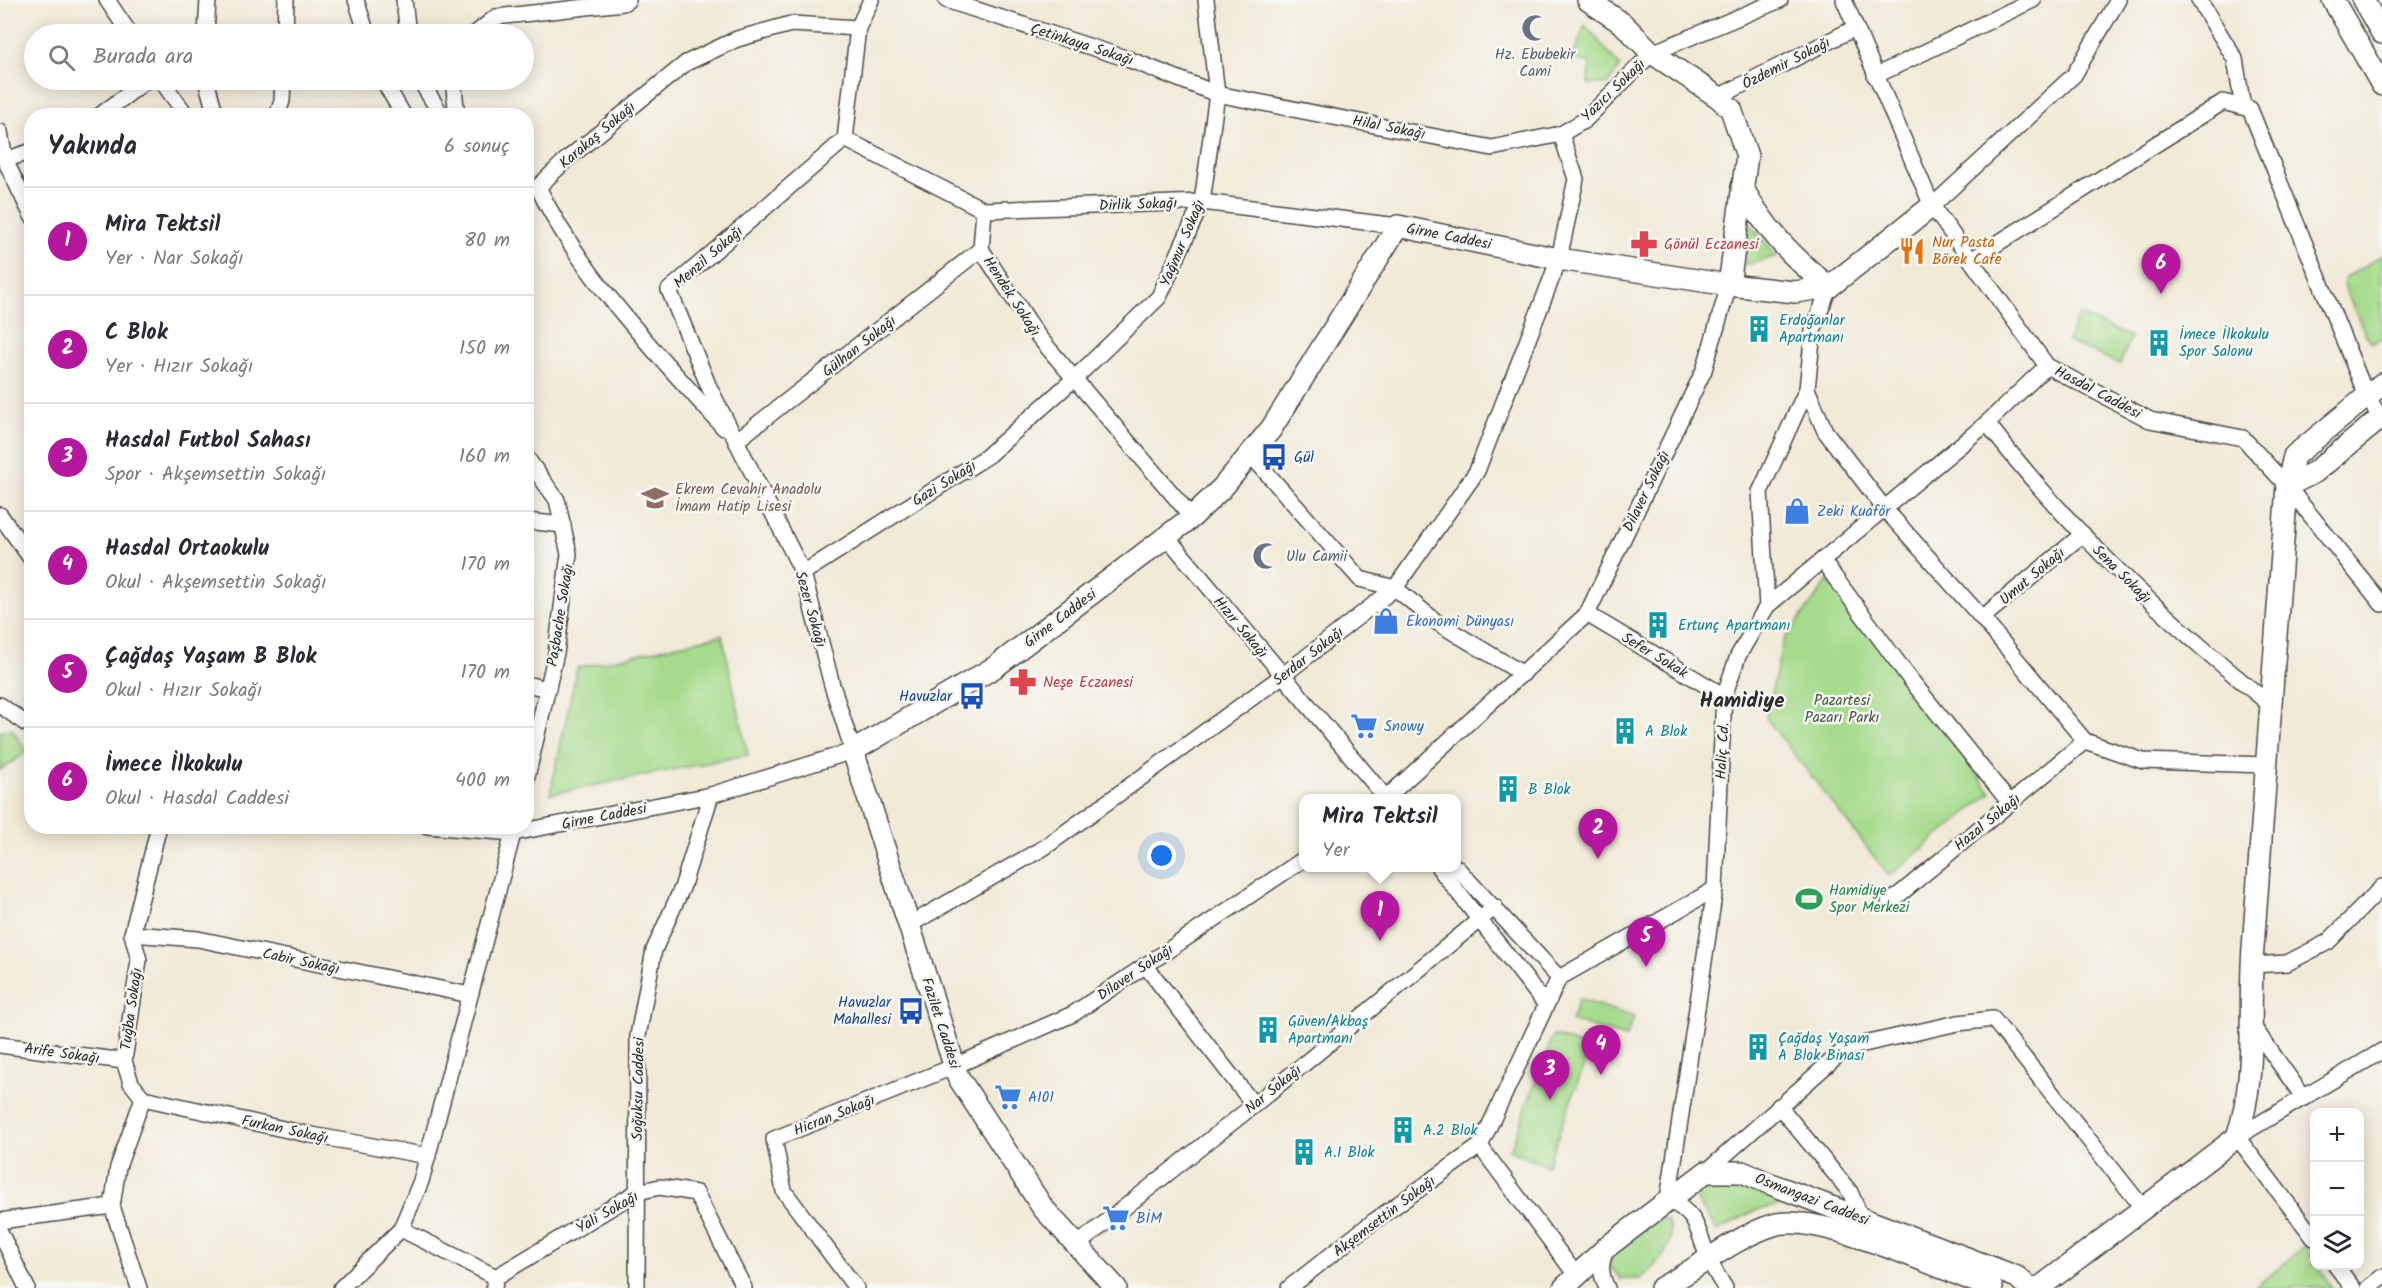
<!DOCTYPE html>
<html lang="tr">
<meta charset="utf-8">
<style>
body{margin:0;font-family:Kalam,sans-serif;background:#f2f2f3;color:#2b2b33}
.controls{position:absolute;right:18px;bottom:18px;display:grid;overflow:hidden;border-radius:12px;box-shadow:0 3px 15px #0003}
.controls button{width:54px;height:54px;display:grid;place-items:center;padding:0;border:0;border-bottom:2px solid #e1e1e2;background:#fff;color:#2b2b33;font:30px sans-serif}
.you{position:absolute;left:1162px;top:856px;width:21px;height:21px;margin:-15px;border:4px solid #fff;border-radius:50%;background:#1a73e8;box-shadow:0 0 0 9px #1a73e833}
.badge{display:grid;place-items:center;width:39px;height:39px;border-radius:50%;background:#b5179e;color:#fff;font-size:20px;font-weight:700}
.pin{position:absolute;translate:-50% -50px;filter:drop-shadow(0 2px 3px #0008)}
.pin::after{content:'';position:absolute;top:32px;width:21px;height:18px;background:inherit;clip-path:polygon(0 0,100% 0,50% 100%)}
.popup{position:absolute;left:1299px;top:794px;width:162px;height:78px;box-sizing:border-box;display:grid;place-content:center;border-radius:12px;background:#fff;filter:drop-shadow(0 2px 4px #0005);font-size:20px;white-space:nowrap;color:#7c7c81}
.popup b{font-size:22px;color:#2b2b33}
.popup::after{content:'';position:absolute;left:50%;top:100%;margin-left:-12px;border:12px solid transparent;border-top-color:#fff}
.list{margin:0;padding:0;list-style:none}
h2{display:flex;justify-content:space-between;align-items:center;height:78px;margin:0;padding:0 24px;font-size:26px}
h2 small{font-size:20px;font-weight:400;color:#7c7c81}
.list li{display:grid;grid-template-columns:39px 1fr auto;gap:18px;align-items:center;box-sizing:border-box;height:108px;padding:0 24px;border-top:2px solid #e1e1e2}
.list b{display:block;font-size:22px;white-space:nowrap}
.list p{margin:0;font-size:20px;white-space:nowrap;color:#7c7c81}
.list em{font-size:20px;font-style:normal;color:#7c7c81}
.icon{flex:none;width:33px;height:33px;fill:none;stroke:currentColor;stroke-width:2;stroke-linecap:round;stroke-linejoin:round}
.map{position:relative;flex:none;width:2382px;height:1288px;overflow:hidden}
.search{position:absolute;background:#fff;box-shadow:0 3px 15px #0003;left:24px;top:24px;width:510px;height:66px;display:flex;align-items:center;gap:15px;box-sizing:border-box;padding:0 21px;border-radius:33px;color:#7c7c81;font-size:22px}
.panel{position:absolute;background:#fff;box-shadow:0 3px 15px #0003;left:24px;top:108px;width:510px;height:726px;border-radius:24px}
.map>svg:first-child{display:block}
</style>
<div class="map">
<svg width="2382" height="1288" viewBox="0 0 2382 1288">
<rect width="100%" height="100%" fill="#f6f6f2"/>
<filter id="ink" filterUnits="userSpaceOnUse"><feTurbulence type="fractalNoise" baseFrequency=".0167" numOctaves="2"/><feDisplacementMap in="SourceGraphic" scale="12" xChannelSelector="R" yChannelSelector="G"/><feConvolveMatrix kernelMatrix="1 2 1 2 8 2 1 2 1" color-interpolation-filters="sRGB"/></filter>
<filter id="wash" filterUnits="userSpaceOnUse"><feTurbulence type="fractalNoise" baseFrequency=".008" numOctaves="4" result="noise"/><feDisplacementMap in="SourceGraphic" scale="24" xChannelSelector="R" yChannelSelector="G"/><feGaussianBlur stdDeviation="1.35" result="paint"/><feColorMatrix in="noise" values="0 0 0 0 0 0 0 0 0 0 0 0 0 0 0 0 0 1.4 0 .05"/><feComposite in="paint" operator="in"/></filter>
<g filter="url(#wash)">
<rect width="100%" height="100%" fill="#f1ead7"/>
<g fill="#a6db8c" stroke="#68835c" stroke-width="1.5">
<polygon points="1585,25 1620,66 1608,84 1588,84 1590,63 1572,59"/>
<polygon points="1746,220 1777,256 1745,265"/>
<polygon points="2382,255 2382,339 2372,343 2367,337 2345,289 2344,279"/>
<polygon points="2079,315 2131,337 2120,364 2067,341"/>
<polygon points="1828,581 1991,793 1889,876 1766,718 1783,641"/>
<polygon points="722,635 748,755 550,794 577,668"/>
<polygon points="11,728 27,752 0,770 0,732"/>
<polygon points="1579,999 1634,1017 1626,1037 1571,1021"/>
<polygon points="1553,1035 1590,1049 1547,1166 1510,1151"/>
<polygon points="1723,1179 1784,1204 1754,1211 1717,1231 1691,1191"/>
<path d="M1657 1219 1667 1220C1679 1246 1658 1262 1641 1279H1621L1609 1266 1612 1253Z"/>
<polygon points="2306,1246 2314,1260 2314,1266 2318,1266 2332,1288 2254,1288"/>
</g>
</g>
<g filter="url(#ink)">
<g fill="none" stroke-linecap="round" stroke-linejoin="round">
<defs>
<g id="street">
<polyline points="107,0 130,34"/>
<polyline points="356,0 367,34"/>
<polyline points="404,0 408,34"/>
<polyline points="871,0 858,28 845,139 984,210 981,249 1038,336 1192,517"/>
<polyline points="946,0 1128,59 1217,94 1492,148 1561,134"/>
<polyline points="1844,0 1932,206 2047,366 2150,420 2243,438 2287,486 2382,604"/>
<polyline points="2199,0 2235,59 2243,107"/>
<polyline points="206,34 208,0"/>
<polyline points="285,34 286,0"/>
<polyline points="475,34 496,17 623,3 628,0"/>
<polyline points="1875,76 2033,0"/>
<polyline points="161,80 187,116"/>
<polyline points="206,80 216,116"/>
<polyline points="383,80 404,116"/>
<polyline points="420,80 442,116"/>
<polyline points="453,80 457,116"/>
<polyline points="1718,97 1855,28"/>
<polyline points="99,116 147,80"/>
<polyline points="277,116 282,101 283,80"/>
<polyline points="0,132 5,160 32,216"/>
<polyline points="5,160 32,151"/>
<polyline points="1932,206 2074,75 2118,0"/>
<polyline points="984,210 1202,202 1398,226"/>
<polyline points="1971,260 2223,102 2250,109 2367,397 2381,418"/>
<polyline points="1829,287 1813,331 1807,389 1825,431 1884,508 1982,618 2085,741 2143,761 2267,765"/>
<path d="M1987 423C2069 531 2168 622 2273 707"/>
<path d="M724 428C659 356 580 275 538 187L566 160 686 63 737 39 791 24 858 28"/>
<polyline points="736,441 981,249"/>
<polyline points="1250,454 1360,579 1395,588 1438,623 1523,674"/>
<polyline points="526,457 557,500 569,554 556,653 526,781"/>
<polyline points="0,515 32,560"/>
<polyline points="526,521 563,525"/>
<polyline points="1167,537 1386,798"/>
<polyline points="1822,560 1910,679 2010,803"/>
<polyline points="803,573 986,457 1074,379 1159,297 1202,202 1217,94 1206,0"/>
<polyline points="1767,606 1760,492 1807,389"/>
<polyline points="1587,614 1724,696"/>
<polyline points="1982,618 2083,534"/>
<polyline points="526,684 548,689"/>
<polyline points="0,705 25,723 32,718"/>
<polyline points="1386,798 1587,614 1704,370 1729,285"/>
<polyline points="427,826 513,833 711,795 853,751 832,685 803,573 709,387 669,290 845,139"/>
<polyline points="1456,867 1559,978 1715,889"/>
<polyline points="1439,868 1546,1005"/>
<polyline points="1889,903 2085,741"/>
<polyline points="909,925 1045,847 1282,676 1395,588 1477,471 1559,259 1576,179 1561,134 1585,120 1652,53 1780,0"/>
<polyline points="132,934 198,939 470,995"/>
<polyline points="1145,965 1254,1105"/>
<polyline points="2252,965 2287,963 2328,942 2382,887"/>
<polyline points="1559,978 1480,1146 1576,1275"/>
<polyline points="2252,1025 2304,1098"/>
<polyline points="0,1045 124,1061"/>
<polyline points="143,1098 306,1134 428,1156"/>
<polyline points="143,1098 131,1083 124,1061 139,960 132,934 159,826"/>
<polyline points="1779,1106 1850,1192 1861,1218"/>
<polyline points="1706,1172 1846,1048 1958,1023 1993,1019 2143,1208"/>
<polyline points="0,1221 112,1206"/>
<polyline points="401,1229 496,1277 494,1288"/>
<polyline points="0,1232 27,1288"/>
<polyline points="2314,1238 2237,1137 2382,1051"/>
<polyline points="1077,1245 1254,1105 1495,907"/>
<path d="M1606 1250C1600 1264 1600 1274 1607 1288"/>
<polyline points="2336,1266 2353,1288"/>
<polyline points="496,1277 637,1192 660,1187 696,1193 744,1288"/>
<polyline points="139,1288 112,1206 118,1167 143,1098"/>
<polyline points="341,1288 401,1229 421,1181 515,826"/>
<polyline points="637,1288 638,1036 654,950 682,888 711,795"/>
<polyline points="856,1288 784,1191 774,1139 955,1066 1073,1014 1304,859"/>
<polyline points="1289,1288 1374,1221 1480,1146"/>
<path d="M1725 1288C1719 1278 1713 1269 1709 1259 1696 1231 1701 1216 1668 1200L1715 889 1724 696 1738 656 1767 606 1987 423 2047 366"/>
<polyline points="2368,1288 2382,1277"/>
</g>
<g id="secondary">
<polyline points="1588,0 1623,24 1652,53 1718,97 1731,109 1747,156 1729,285"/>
<polyline points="2333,0 2382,85"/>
<polyline points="2363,0 2382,33"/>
<path d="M1742 187C1766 230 1791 256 1829 287"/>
<polyline points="2287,486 2315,472 2382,417"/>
<polyline points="1116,1288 1043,1208 958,1077 853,751 995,667 1192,517 1222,488 1271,429 1398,226 1559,259 1729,285 1795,292 1829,287 1932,206"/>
<polyline points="1564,1288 1607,1247 1706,1172 1742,1172 1781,1188 2017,1277 2029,1288"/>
<path d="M1661 1288C1699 1268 1731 1239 1773 1225 1817 1211 1945 1270 1992 1288"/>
<path d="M2039 1288 2237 1137C2258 1076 2248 1012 2253 948 2265 794 2277 640 2287 486L2294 456 2382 384"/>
</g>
</defs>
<use href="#street" stroke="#494845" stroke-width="18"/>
<use href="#secondary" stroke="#494845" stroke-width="24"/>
<use href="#street" stroke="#fff" stroke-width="15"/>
<use href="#secondary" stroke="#fff" stroke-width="21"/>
</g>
</g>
<defs>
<symbol id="mosque-bare" viewBox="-9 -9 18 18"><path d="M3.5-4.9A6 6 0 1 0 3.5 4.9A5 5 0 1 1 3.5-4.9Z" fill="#6b7280" stroke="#f6f6f2" stroke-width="2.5" paint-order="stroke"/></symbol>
<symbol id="pharmacy-bare" viewBox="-9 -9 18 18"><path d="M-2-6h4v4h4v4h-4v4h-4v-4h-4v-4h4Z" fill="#e0444e" stroke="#f6f6f2" stroke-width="2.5" paint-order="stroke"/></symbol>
<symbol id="restaurant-bare" viewBox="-9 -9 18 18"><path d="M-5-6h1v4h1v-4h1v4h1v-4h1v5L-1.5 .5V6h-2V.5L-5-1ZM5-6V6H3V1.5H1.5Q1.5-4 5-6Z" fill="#e8710a" stroke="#f6f6f2" stroke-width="2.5" paint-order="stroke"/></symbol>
<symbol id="building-bare" viewBox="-9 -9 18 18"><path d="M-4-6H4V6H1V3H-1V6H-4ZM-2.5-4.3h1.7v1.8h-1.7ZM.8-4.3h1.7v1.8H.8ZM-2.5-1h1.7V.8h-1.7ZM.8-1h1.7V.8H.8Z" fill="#0f9aa8" stroke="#f6f6f2" stroke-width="2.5" paint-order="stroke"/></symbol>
<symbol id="bus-bare" viewBox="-9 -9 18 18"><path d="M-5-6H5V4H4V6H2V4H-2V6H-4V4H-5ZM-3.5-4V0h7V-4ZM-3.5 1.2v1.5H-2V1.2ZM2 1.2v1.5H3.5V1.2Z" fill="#1a4fb4" stroke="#f6f6f2" stroke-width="2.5" paint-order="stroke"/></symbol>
<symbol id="school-bare" viewBox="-9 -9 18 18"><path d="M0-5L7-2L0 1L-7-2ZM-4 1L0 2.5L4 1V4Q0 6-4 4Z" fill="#8d6e63" stroke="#f6f6f2" stroke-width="2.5" paint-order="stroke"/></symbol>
<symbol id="shop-bare" viewBox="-9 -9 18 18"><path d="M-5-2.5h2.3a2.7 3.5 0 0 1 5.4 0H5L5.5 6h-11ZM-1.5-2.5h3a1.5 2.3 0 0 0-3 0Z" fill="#3f7fe0" stroke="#f6f6f2" stroke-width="2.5" paint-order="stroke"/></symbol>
<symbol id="supermarket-bare" viewBox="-9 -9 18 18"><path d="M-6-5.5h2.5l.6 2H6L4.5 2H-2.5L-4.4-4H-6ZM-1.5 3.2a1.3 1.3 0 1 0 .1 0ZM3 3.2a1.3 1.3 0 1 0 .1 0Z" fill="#3f7fe0" stroke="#f6f6f2" stroke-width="2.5" paint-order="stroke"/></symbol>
<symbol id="stadium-bare" viewBox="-9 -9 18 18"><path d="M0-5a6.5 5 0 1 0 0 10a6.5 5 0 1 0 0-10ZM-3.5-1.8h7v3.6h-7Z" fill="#2e9e5b" stroke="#f6f6f2" stroke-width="2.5" paint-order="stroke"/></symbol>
</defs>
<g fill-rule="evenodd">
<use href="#mosque-bare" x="1516" y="9" width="38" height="38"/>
<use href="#pharmacy-bare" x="1625" y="225" width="38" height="38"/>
<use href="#restaurant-bare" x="1893" y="232" width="38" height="38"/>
<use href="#building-bare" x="1740" y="310" width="38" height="38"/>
<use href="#building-bare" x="2140" y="324" width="38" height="38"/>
<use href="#bus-bare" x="1255" y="438" width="38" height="38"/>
<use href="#school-bare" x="636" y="479" width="38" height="38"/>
<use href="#shop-bare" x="1778" y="492" width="38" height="38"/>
<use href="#mosque-bare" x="1247" y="537" width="38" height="38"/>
<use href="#shop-bare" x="1367" y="602" width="38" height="38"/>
<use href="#building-bare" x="1639" y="606" width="38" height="38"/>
<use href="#pharmacy-bare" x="1004" y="663" width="38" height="38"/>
<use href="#bus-bare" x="953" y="677" width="38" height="38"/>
<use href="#supermarket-bare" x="1345" y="707" width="38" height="38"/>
<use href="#building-bare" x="1606" y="712" width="38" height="38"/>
<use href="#building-bare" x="1489" y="770" width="38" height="38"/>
<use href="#stadium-bare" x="1790" y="880" width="38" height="38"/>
<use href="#bus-bare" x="892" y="992" width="38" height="38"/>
<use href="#building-bare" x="1249" y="1011" width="38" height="38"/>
<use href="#building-bare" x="1739" y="1028" width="38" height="38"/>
<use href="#supermarket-bare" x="989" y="1078" width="38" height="38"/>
<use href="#building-bare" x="1384" y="1111" width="38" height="38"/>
<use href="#building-bare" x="1285" y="1133" width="38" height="38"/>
<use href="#supermarket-bare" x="1097" y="1199" width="38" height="38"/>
</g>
<g text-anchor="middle" stroke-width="5" stroke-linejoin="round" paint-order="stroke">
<g font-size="15" fill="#2b2b2b" stroke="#f6f6f2">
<text transform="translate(1082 44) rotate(18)" y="5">Çetinkaya Sokağı</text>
<text transform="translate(1786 63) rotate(-27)" y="5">Özdemir Sokağı</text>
<text transform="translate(1613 90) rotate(-44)" y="5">Yazıcı Sokağı</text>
<text transform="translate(1389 127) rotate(11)" y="5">Hilal Sokağı</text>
<text transform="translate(597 135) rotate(-40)" y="5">Karakaş Sokağı</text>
<text transform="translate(1138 204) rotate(-2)" y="5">Dirlik Sokağı</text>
<text transform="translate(1449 236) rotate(11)" y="5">Girne Caddesi</text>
<text transform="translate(1182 243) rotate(-67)" y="5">Yağmur Sokağı</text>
<text transform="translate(708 257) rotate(-41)" y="5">Menzil Sokağı</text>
<text transform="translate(1012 296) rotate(57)" y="5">Hendek Sokağı</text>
<text transform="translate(859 346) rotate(-38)" y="5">Gülhan Sokağı</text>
<text transform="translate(2098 392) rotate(28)" y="5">Hasdal Caddesi</text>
<text transform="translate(944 483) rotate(-32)" y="5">Gazi Sokağı</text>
<text transform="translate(1646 491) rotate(-64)" y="5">Dilaver Sokağı</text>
<text transform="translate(2122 574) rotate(45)" y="5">Sena Sokağı</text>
<text transform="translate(2032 576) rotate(-40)" y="5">Umut Sokağı</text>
<text transform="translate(811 609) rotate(74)" y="5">Sezer Sokağı</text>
<text transform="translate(560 615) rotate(-81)" y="5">Paşbache Sokağı</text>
<text transform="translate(1060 618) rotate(-37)" y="5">Girne Caddesi</text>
<text transform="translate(1241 627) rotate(50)" y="5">Hızır Sokağı</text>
<text transform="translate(1655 655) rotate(31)" y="5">Sefer Sokak</text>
<text transform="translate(1308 656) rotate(-38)" y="5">Serdar Sokağı</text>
<text transform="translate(1722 751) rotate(-87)" y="5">Haliç Cd.</text>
<text transform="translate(604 816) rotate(-11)" y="5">Girne Caddesi</text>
<text transform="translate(1987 822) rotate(-39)" y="5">Hazal Sokağı</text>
<text transform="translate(301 961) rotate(12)" y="5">Cabir Sokağı</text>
<text transform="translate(1135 972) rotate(-34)" y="5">Dilaver Sokağı</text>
<text transform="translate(131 1009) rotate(-82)" y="5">Tuğba Sokağı</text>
<text transform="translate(941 1023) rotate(72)" y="5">Fazilet Caddesi</text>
<text transform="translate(62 1053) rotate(8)" y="5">Arife Sokağı</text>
<text transform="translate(638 1089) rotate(-89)" y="5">Soğuksu Caddesi</text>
<text transform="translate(1273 1089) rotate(-39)" y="5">Nar Sokağı</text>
<text transform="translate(834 1115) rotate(-22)" y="5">Hicran Sokağı</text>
<text transform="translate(285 1129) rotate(12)" y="5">Furkan Sokağı</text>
<text transform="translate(1812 1199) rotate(21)" y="5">Osmangazi Caddesi</text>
<text transform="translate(607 1212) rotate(-30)" y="5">Yali Sokağı</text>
<text transform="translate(1384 1216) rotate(-37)" y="5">Akşemsettin Sokağı</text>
</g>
<g font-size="15" fill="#5b616d" stroke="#f6f6f2">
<text x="1535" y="59">Hz. Ebubekir<tspan x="1535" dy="17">Cami</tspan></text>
<text x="1286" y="561" text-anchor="start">Ulu Camii</text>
</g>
<g font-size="15" fill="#c56008" stroke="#f6f6f2" text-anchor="start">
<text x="1932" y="247">Nur Pasta<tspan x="1932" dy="17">Börek Cafe</tspan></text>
</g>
<g font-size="15" fill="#be3a42" stroke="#f6f6f2" text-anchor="start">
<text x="1664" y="249">Gönül Eczanesi</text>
<text x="1043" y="687">Neşe Eczanesi</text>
</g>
<g font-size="15" fill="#0d838f" stroke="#f6f6f2" text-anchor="start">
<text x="1779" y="325">Erdoğanlar<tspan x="1779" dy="17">Apartmanı</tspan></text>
<text x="2179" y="339">İmece İlkokulu<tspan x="2179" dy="17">Spor Salonu</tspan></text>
<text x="1678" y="630">Ertunç Apartmanı</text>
<text x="1645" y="736">A Blok</text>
<text x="1528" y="794">B Blok</text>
<text x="1288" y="1026">Güven/Akbaş<tspan x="1288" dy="17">Apartmanı</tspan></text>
<text x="1778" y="1043">Çağdaş Yaşam<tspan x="1778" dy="17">A Blok Binası</tspan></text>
<text x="1423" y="1135">A.2 Blok</text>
<text x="1324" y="1157">A.1 Blok</text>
</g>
<g font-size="15" fill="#164399" stroke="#f6f6f2" text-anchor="end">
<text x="1294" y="462" text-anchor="start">Gül</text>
<text x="952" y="701">Havuzlar</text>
<text x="891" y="1007">Havuzlar<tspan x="891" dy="17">Mahallesi</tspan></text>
</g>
<g font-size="15" fill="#785e54" stroke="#f6f6f2" text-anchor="start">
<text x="675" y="494">Ekrem Cevahir Anadolu<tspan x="675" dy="17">İmam Hatip Lisesi</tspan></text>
</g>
<g font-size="15" fill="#366cbe" stroke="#f6f6f2" text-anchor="start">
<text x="1817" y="516">Zeki Kuaför</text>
<text x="1406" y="626">Ekonomi Dünyası</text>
<text x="1384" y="731">Snowy</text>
<text x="1028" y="1102">A101</text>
<text x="1136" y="1223">BİM</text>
</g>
<g font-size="15" fill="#4a5743" stroke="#f6f6f2">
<text x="1842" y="705">Pazartesi<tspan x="1842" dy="17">Pazarı Parkı</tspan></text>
</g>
<g font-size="15" fill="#27864d" stroke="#f6f6f2" text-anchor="start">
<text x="1829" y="895">Hamidiye<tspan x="1829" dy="17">Spor Merkezi</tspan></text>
</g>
<g font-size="21" font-weight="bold" fill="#2b2b2b" stroke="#f6f6f2">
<text x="1742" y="707">Hamidiye</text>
</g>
</g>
</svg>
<div class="controls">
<button>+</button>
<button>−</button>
<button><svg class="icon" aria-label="layers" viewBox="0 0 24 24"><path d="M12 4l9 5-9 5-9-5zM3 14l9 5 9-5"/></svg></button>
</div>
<div class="you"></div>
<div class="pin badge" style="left:1380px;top:941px">1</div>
<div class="popup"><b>Mira Tektsil</b>Yer</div>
<div class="pin badge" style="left:1598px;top:859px">2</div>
<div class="pin badge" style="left:1550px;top:1100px">3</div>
<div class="pin badge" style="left:1601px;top:1075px">4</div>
<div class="pin badge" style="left:1646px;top:967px">5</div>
<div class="pin badge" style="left:2161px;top:294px">6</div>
<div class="search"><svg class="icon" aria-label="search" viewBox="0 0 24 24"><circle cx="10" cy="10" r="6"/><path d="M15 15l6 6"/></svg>Burada ara</div>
<section class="panel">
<h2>Yakında<small>6 sonuç</small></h2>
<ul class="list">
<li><span class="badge">1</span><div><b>Mira Tektsil</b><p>Yer · Nar Sokağı</p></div><em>80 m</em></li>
<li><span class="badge">2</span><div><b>C Blok</b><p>Yer · Hızır Sokağı</p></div><em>150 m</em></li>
<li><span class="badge">3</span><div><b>Hasdal Futbol Sahası</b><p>Spor · Akşemsettin Sokağı</p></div><em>160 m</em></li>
<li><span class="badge">4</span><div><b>Hasdal Ortaokulu</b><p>Okul · Akşemsettin Sokağı</p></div><em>170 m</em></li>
<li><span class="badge">5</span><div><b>Çağdaş Yaşam B Blok</b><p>Okul · Hızır Sokağı</p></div><em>170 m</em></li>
<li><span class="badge">6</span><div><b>İmece İlkokulu</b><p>Okul · Hasdal Caddesi</p></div><em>400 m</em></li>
</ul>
</section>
</div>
